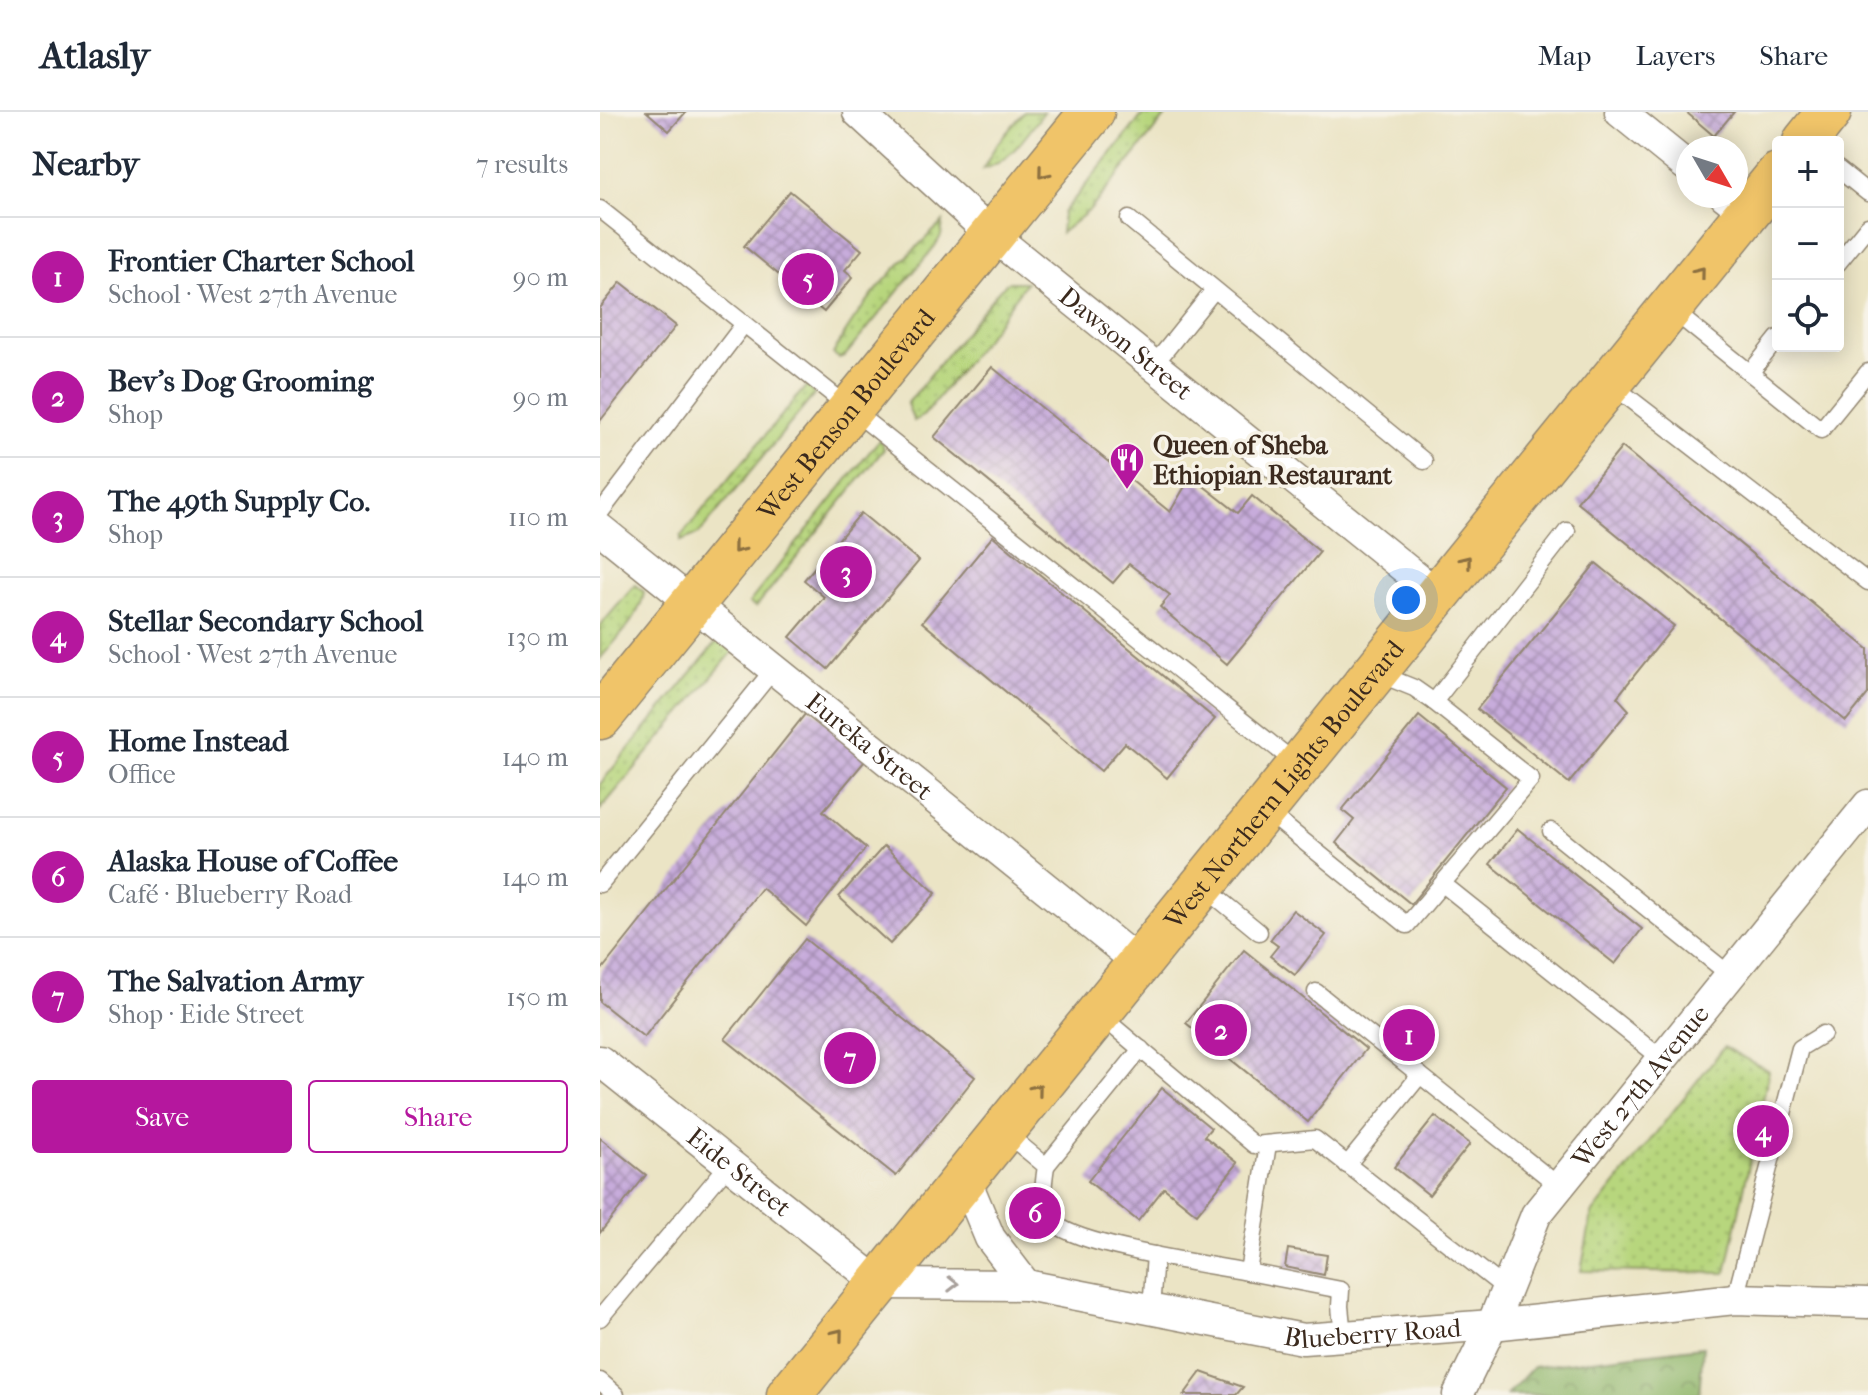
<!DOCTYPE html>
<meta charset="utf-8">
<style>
body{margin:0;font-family:"IM FELL French Canon",serif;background:#f6f6f7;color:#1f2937}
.controls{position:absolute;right:24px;top:24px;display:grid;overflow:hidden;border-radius:8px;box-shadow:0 4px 20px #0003}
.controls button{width:72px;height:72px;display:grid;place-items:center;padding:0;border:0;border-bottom:2px solid #e0e1e3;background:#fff;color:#1f2937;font:40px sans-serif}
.compass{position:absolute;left:1076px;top:24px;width:72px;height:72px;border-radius:50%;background:#fff;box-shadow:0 4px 20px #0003;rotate:129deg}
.you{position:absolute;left:806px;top:488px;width:28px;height:28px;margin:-20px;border:6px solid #fff;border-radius:50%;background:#1a73e8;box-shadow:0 0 0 12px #1a73e833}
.badge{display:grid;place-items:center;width:52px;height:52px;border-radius:50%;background:#b5179e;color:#fff;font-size:26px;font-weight:700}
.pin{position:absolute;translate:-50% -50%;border:4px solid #fff;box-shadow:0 2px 8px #0006}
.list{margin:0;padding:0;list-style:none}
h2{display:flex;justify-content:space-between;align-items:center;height:104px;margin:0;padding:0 32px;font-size:34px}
h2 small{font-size:26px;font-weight:400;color:#747a83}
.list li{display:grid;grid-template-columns:52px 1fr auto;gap:24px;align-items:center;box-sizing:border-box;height:120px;padding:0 32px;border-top:2px solid #e0e1e3}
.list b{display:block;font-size:30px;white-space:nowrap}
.list p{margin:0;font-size:26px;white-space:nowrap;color:#747a83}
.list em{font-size:26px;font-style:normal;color:#747a83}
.actions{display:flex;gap:16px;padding:24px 32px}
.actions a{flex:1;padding:18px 0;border:2px solid #b5179e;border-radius:8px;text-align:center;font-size:28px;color:#b5179e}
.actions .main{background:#b5179e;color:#fff}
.icon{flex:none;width:44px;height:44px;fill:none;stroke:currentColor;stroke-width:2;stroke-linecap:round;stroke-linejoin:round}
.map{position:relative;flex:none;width:1268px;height:1283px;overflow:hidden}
header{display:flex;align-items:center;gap:48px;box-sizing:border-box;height:112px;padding:0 40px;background:#fff;border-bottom:2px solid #e0e1e3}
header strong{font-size:38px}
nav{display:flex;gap:44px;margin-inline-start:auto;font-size:28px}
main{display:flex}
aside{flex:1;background:#fff}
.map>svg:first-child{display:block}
</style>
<header>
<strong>Atlasly</strong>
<nav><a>Map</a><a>Layers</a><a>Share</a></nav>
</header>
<main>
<aside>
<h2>Nearby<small>7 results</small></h2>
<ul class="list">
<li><span class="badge">1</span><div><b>Frontier Charter School</b><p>School · West 27th Avenue</p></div><em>90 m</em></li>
<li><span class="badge">2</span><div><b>Bev's Dog Grooming</b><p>Shop</p></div><em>90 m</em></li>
<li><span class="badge">3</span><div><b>The 49th Supply Co.</b><p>Shop</p></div><em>110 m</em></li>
<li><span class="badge">4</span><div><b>Stellar Secondary School</b><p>School · West 27th Avenue</p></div><em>130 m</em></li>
<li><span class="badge">5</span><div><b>Home Instead</b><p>Office</p></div><em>140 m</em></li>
<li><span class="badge">6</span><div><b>Alaska House of Coffee</b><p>Café · Blueberry Road</p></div><em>140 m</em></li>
<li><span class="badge">7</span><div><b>The Salvation Army</b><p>Shop · Eide Street</p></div><em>150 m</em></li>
</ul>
<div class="actions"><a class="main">Save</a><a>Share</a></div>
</aside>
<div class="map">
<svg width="1268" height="1283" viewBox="0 0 1268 1283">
<defs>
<pattern id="grass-dots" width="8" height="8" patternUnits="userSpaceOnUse" patternTransform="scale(2)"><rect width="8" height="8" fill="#b7d67d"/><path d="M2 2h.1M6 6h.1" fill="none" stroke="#9eb86c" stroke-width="1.8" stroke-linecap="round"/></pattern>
<pattern id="forest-crowns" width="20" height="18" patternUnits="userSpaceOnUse" patternTransform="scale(2)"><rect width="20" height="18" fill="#91b76c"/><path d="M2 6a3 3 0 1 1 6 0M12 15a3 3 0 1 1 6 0" fill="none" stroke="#789558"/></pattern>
<pattern id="building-cross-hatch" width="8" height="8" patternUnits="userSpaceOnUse" patternTransform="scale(2)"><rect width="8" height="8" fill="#c7acdb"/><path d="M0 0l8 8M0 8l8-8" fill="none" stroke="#a38cb1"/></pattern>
</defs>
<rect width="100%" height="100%" fill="#f7f3e8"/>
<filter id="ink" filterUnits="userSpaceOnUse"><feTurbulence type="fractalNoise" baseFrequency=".0125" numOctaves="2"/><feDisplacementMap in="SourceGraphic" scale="16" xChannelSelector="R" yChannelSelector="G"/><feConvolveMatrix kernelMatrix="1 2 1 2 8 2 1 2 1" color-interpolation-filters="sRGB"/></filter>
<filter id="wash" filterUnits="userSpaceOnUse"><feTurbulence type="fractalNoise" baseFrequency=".006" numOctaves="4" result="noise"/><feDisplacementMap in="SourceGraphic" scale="32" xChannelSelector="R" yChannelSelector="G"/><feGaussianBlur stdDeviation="1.8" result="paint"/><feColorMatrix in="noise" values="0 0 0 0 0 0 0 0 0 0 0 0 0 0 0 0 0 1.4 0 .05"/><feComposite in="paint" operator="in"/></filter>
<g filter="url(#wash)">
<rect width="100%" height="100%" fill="#ebe4c5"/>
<g fill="url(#grass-dots)" stroke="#79804e" stroke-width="2">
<path d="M424 0H444C427 22 411 50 383 57L396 33Z"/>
<polygon points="545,0 569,0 491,97 461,121 463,101"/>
<path d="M343 110 341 124 335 134 245 244 239 246 233 242C259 191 302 148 343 110Z"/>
<polygon points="408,170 426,170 391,220 324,303 314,309 307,292 399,178"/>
<polygon points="207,273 210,273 214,283 99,422 81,429 81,424"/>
<polygon points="280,327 284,337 156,495 149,491"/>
<path d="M35 473 44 480C41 505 15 528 0 547V514Z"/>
<polygon points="123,522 136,536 0,698 0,672"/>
<polygon points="1124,935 1169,959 1126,1161 981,1159 992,1102"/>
</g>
<polygon fill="url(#forest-crowns)" stroke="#667045" stroke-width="2" points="1103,1235 1099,1283 907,1283 933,1255"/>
<g id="blocks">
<g fill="url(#building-cross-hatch)">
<polygon points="47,0 86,0 69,19"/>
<polygon points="1086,0 1134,0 1114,24"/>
<polygon points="190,79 262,138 245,158 253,165 224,200 144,134"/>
<polygon points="21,170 76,214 0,309 0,196"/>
<polygon points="392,255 570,400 591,364 638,401 652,384 720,440 627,552 560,495 570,483 529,452 513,471 334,325"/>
<polygon points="1022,335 1268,537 1268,582 1246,609 977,390"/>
<polygon points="261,401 319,449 228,557 190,525 224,485 204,468"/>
<polygon points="393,424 615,607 567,666 525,631 501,659 322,510"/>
<polygon points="996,451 1074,514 1017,585 1029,598 969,671 877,597"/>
<polygon points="210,596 270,643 223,699 266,736 206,814 162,776 44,925 0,890 0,860"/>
<polygon points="819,604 906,675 811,792 736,731 754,708 742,698"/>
<polygon points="918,717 1042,817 1015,852 890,752"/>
<polygon points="284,734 336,781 290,832 239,785"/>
<polygon points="693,798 726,823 695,863 670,844 678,834 670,828"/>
<polygon points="205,827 375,965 296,1064 125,927"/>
<polygon points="644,838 766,937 708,1010 586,911"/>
<polygon points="562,976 611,1016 604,1024 638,1051 597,1102 564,1076 538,1109 488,1069"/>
<polygon points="835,1004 870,1032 829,1083 794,1055"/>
<polygon points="0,1026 46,1063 0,1121"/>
<polygon points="688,1137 727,1143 724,1163 685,1155"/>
<polygon points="601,1260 643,1275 636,1283 584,1283"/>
</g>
</g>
</g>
<g filter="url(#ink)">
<use href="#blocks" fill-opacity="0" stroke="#938772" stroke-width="2"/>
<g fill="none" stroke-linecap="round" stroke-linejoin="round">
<defs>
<g id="service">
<polyline points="1238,57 1268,81"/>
<polyline points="0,97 698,653"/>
<polyline points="529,107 824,349"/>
<polyline points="1238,151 1268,114"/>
<polyline points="1071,197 1221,318 1268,260"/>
<polyline points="553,254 614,178"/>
<polyline points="1150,261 1178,226"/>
<polyline points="1011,272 1268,470"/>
<polyline points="0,401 144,212"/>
<polyline points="777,561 814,576 834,590 967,419"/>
<polyline points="665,698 807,813 931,667 834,590"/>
<polyline points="951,719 1130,863"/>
<polyline points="0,772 173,558"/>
<polyline points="843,772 1062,947"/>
<polyline points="604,775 659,820"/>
<polyline points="716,880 959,1074"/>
<polyline points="500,903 654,1033 715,1027 906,1177"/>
<path d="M406 1021 446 1054C443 1074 439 1096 456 1112 480 1134 610 1153 648 1160L668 1032"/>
<polyline points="747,1053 820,963"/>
<polyline points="446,1054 541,937"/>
<polyline points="648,1160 741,1178 740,1194 743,1224"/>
<polyline points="1135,1187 1200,936 1223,922"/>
<polyline points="551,1197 555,1143"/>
<polyline points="0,1206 129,1052"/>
<polyline points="0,1269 16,1283"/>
</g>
<g id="minor">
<path id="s1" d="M258 0 392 123 838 483"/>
<polyline points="1020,0 1088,55"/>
<polyline points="1125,84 1147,101"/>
<path id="s2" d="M0 417 539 851"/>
<path id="s3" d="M0 949 280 1172 426 1173 703 1227 892 1213 1135 1187 1268 1191"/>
<polyline points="365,1066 390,1126 426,1173"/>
<path id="s4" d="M858 1283 892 1213 936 1103 1268 693"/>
</g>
<g id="primary">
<polyline points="1205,30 1229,0"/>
<path id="s5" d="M0 605 492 0"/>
<path id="s6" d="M189 1283 1178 63"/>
</g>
</defs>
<use href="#service" stroke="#938772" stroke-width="19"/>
<use href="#minor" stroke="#938772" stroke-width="33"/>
<use href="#primary" stroke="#938772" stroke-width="47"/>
<use href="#service" stroke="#fff" stroke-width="16"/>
<use href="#minor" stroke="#fff" stroke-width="30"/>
<use href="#primary" stroke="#f0c469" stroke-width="44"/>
</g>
<defs><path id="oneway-chevron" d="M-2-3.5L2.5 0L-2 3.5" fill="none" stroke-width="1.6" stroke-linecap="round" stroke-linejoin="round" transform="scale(2)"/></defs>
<g stroke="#8c6f40">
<use href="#oneway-chevron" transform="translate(443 61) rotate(129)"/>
<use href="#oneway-chevron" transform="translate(1100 160) rotate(-51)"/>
<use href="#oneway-chevron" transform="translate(138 436) rotate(129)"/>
<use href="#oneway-chevron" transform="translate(866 449) rotate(-51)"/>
<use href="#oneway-chevron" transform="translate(437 977) rotate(-51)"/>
<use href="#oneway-chevron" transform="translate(238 1222) rotate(-51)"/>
</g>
<use stroke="#a79f9a" href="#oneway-chevron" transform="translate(353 1172) rotate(1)"/>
</g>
<defs>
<symbol id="restaurant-pin" viewBox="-11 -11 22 30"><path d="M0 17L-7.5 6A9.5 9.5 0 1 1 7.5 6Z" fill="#b5179e" stroke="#f7f3e8"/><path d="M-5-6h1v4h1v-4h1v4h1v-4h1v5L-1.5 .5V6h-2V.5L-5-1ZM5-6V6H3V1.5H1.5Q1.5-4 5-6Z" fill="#fff"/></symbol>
</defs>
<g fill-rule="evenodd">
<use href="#restaurant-pin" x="507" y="328" width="40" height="54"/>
</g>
<g text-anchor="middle" stroke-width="7" stroke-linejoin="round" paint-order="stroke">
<g font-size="26" fill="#3b2a1e" stroke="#f7f3e8">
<text dy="9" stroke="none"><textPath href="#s1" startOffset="354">Dawson Street</textPath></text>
<text dy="9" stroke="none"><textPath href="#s5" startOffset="390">West Benson Boulevard</textPath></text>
<text dy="9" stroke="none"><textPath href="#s2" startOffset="346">Eureka Street</textPath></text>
<text dy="9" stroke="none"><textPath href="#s6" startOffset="786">West Northern Lights Boulevard</textPath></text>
<text dy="9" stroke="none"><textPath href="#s4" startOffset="362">West 27th Avenue</textPath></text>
<text dy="9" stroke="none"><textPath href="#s3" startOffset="178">Eide Street</textPath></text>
<text dy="9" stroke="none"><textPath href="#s3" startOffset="856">Blueberry Road</textPath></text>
</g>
<g font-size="26" font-weight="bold" fill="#3b2a1e" stroke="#f7f3e8" text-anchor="start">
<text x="553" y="342">Queen of Sheba<tspan x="553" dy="30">Ethiopian Restaurant</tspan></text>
</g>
</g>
</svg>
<div class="controls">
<button>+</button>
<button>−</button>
<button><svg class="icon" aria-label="locate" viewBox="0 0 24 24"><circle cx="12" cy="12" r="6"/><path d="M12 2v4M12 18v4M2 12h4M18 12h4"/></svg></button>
</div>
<svg class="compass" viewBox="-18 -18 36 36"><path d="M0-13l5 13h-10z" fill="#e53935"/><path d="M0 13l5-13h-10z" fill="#747a83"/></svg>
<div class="you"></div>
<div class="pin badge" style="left:809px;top:923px">1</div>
<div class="pin badge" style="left:621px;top:918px">2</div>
<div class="pin badge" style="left:246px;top:460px">3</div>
<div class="pin badge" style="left:1163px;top:1019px">4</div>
<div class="pin badge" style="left:208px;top:167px">5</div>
<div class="pin badge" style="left:435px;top:1101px">6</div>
<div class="pin badge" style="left:250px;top:946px">7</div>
</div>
</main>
